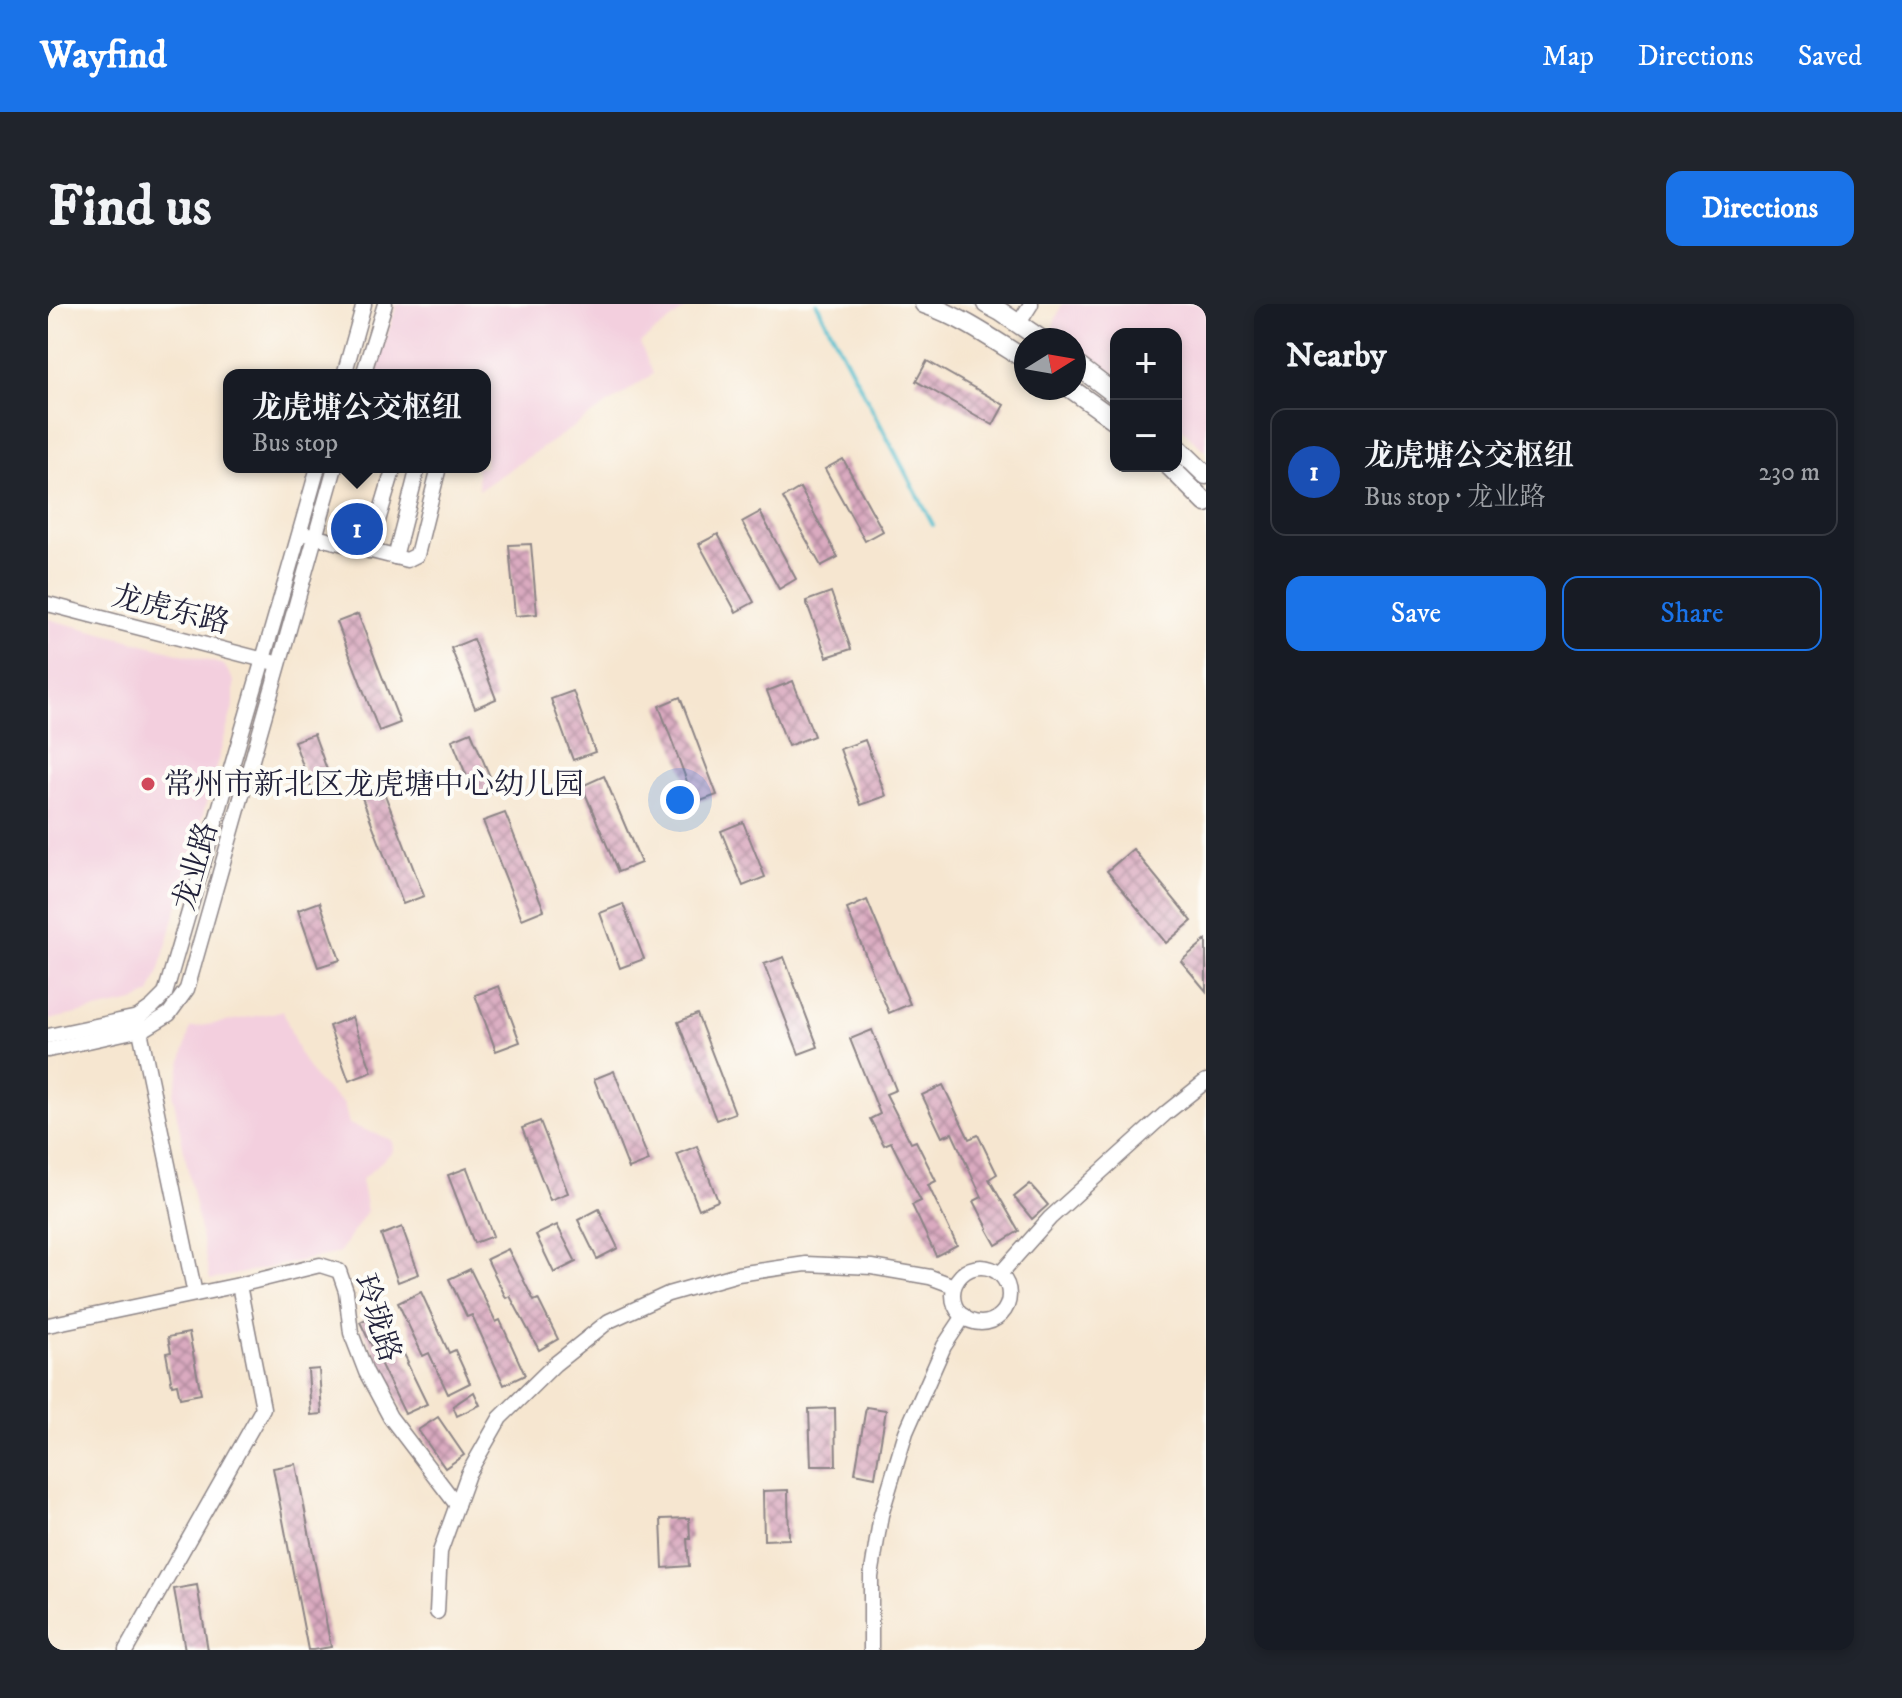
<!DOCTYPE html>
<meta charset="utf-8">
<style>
body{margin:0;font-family:"IM FELL DW Pica","Noto Serif SC",serif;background:#20242c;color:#f1f3f6}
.controls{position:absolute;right:24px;top:24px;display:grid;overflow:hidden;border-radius:16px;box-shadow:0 4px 12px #0003}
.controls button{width:72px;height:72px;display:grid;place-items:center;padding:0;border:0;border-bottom:2px solid #363941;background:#171b24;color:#f1f3f6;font:40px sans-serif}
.compass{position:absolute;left:966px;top:24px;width:72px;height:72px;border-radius:50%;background:#171b24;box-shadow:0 4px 12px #0003;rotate:79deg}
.you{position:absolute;left:632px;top:496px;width:28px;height:28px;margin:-20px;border:6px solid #fff;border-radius:50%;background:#1a73e8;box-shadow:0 0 0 12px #1a73e833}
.badge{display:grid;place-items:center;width:52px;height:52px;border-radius:50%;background:#1a73e8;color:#fff;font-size:26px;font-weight:700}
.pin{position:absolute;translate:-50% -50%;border:4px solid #fff;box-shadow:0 2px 8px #0006}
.popup{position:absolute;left:175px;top:65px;width:268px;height:104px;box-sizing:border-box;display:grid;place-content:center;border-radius:16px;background:#171b24;filter:drop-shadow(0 2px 6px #0005);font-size:26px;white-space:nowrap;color:#9ea1a6}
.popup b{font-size:30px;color:#f1f3f6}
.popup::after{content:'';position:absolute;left:50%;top:100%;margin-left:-16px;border:16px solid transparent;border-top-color:#171b24}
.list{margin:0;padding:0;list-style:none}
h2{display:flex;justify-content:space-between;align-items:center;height:104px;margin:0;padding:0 32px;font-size:34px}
h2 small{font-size:26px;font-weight:400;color:#9ea1a6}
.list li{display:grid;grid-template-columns:52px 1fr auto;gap:24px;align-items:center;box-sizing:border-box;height:128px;margin:0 16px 16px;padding:0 16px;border:2px solid #363941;border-radius:16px}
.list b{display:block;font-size:30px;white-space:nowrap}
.list p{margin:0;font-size:26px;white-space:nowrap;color:#9ea1a6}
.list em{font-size:26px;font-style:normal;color:#9ea1a6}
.actions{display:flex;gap:16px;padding:24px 32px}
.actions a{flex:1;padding:18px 0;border:2px solid #1a73e8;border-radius:16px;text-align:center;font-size:28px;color:#1a73e8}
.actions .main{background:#1a73e8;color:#fff}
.map{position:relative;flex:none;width:1158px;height:1346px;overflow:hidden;border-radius:16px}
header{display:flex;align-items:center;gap:48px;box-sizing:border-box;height:112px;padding:0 40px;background:#1a73e8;color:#fff}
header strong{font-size:38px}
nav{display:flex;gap:44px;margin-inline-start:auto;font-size:28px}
.intro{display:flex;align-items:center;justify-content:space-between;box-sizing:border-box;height:192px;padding:0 48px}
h1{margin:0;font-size:56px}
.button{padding:20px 36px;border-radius:16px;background:#1a73e8;color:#fff;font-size:28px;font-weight:700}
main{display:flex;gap:48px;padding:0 48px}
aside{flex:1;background:#171b24;border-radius:16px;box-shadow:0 4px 12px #0003}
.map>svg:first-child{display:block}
</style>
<header>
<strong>Wayfind</strong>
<nav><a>Map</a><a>Directions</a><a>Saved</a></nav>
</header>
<div class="intro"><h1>Find us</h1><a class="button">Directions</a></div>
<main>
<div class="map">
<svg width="1158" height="1346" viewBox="0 0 1158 1346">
<defs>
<pattern id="building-cross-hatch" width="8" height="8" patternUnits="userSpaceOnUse" patternTransform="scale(2)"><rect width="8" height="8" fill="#daaac0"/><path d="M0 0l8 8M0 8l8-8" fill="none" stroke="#b08a9d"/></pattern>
</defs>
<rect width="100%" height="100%" fill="#fdfcf7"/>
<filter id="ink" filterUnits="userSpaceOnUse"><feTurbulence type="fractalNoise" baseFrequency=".0125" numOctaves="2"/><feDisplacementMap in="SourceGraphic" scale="16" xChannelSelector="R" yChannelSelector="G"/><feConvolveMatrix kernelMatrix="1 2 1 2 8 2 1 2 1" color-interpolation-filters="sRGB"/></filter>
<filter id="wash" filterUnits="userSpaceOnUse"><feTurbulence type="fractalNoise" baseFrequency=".006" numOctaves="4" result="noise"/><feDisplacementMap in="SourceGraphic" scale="32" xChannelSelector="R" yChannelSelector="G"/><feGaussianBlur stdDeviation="1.8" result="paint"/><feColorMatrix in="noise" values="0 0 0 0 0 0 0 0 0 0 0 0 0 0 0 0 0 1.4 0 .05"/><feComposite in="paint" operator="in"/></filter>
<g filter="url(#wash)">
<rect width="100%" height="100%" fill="#f6e6d0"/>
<g fill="#f3cfde">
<polygon points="349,0 644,0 592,39 605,70 431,186 428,163 437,163 437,71 327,70"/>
<polygon points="1014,0 1158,0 1158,148 1128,119 1128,30 1068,30 1068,70 1026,40 1026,36 1020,36 1004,24"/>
<polygon points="0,315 176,361 186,377 186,399 112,665 102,690 86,698 0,716"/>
<polygon points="235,707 252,751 269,777 296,800 301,820 344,836 345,847 313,876 319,907 291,949 162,976 125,792 142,724"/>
</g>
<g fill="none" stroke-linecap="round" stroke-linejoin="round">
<polyline stroke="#51bdcd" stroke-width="4" points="769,0 885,221"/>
</g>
<g id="blocks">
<g fill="url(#building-cross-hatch)">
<polygon points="879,57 956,101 945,121 868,77"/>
<polygon points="795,155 835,227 817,237 777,165"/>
<polygon points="752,184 790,253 773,262 735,194"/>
<polygon points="712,208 748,275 731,285 694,218"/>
<polygon points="670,230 706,298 688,308 651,240"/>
<polygon points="483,240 489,310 467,312 461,241"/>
<polygon points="783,288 803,345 779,353 758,297"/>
<polygon points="310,310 352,419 331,427 289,318"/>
<polygon points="425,335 448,395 427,404 403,344"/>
<polygon points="745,377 766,432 740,442 719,387"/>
<polygon points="525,387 547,448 525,456 503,395"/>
<polygon points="632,393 669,491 647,499 611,402"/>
<polygon points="423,428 448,487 428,495 404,436"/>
<polygon points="266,430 286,485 266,492 246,437"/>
<polygon points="817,436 838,492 813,501 792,445"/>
<polygon points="556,472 593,559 570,568 534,482"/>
<polygon points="334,483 376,592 355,600 313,491"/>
<polygon points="457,509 496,606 474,615 435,517"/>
<polygon points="695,518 717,573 695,582 673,527"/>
<polygon points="1085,545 1144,617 1118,639 1059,567"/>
<polygon points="819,596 862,700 841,709 799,605"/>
<polygon points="272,598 292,656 270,663 250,606"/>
<polygon points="575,600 596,655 572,664 552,609"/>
<polygon points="1158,636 1158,687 1133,657"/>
<polygon points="736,653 770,743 751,750 716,660"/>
<polygon points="451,682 472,738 448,747 427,691"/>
<polygon points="649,710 687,809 668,816 630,718"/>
<polygon points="304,713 324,768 301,777 281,722"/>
<polygon points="824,726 848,786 838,790 863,839 868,837 888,877 880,881 909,941 888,952 864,901 873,897 843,838 836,841 822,815 832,810 802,735"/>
<polygon points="566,767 601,857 581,865 546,775"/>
<polygon points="895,781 921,835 930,831 949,870 941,875 971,927 948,941 939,925 940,924 926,897 934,893 904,829 894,833 874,791"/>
<polygon points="492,817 520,889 502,896 474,824"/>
<polygon points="649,842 670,897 651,905 629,850"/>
<polygon points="419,864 445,932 426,939 400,871"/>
<polygon points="982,880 1000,901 984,915 966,893"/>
<polygon points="551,905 570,944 549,955 530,916"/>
<polygon points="509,921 528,958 506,969 488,931"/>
<polygon points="354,923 371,970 350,978 333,931"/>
<polygon points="460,945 486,997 490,995 510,1035 491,1046 462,992 458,994 439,955"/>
<polygon points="422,965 448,1018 452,1016 477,1071 456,1081 424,1011 419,1013 401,975"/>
<polygon points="373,988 401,1049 407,1046 422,1079 400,1090 381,1049 375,1052 350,999"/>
<polygon points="334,1007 360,1058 359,1059 379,1100 357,1110 312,1018"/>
<polygon points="141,1029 153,1090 132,1094 129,1080 124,1081 118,1049 123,1048 120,1033"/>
<polygon points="271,1065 274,1110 263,1111 260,1066"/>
<polygon points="426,1088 432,1101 409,1112 405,1102"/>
<polygon points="818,1103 838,1106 827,1173 807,1169"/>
<polygon points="787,1104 788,1162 763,1162 761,1105"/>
<polygon points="390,1113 416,1151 397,1164 370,1126"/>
<polygon points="248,1160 283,1343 265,1346 260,1346 225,1164"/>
<polygon points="740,1186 741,1235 716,1236 715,1187"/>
<polygon points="641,1214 642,1235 639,1235 641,1262 615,1264 613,1215"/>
<polygon points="149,1281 160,1346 137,1346 126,1285"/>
</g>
</g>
</g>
<g filter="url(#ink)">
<use href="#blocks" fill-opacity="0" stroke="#8c8486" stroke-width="2"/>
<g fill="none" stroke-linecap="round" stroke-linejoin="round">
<defs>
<g id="minor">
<polyline points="971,19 983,0"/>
<polyline points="296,71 316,0"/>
<polyline points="315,71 337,0"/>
<polyline points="260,231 359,256 369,251 391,163"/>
<polyline points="321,247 346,163"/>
<polyline points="347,253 370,163"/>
<polyline points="0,300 224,358"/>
<polyline points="90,717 147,990"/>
<path d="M0 732 90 713 104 703 117 690C168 514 221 339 270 163"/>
<polyline points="0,746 98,724 121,710 139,685 287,163"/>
<circle cx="933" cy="991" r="28"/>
<polyline points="952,970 1002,914 1118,809 1158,777"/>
<polyline points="0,1021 191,981 272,961 291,967 298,987 303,1029 318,1068 342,1113 409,1201"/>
<polyline points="389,1308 392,1248 420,1170 452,1114 507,1060 561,1017 620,990 690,970 758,960 824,963 882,973 906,982"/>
<polyline points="78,1346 215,1104 191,981"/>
<polyline points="823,1346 823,1273 833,1211 858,1128 896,1042 916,1012"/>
</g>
<g id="major">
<path d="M876 0C912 12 946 36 978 56"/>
<polyline points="938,0 953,8 994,36"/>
<polyline points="1026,59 1068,91"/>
<polyline points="1022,84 1068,117"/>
<polyline points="1128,142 1158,171"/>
<polyline points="1121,162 1158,199"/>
</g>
</defs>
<use href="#minor" stroke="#8c8486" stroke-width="17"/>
<use href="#major" stroke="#8c8486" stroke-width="21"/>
<use href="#minor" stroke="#fff" stroke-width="14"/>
<use href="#major" stroke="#fff" stroke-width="18"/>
</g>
</g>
<circle fill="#d1495b" stroke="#fdfcf7" stroke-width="3" cx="100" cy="480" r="8"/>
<g text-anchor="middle" stroke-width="8" stroke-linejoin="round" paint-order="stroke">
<g font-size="30" fill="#22223b" stroke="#fdfcf7">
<text transform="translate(123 305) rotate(14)" y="10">龙虎东路</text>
<text transform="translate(147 562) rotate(-74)" y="10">龙业路</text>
<text transform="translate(330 1014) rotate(72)" y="10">玲珑路</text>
</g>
<g font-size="30" fill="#22223b" stroke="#fdfcf7" text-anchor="start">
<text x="116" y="490">常州市新北区龙虎塘中心幼儿园</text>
</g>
</g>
</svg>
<div class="controls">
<button>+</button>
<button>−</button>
</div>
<svg class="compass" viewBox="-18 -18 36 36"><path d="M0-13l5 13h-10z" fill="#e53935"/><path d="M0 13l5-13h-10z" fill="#9ea1a6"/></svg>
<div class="you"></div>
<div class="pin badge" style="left:309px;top:225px;background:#1a4fb4">1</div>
<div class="popup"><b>龙虎塘公交枢纽</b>Bus stop</div>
</div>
<aside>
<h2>Nearby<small></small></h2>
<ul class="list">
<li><span class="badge" style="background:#1a4fb4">1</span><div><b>龙虎塘公交枢纽</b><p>Bus stop · 龙业路</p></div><em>230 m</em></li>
</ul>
<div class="actions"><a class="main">Save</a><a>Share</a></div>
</aside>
</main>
